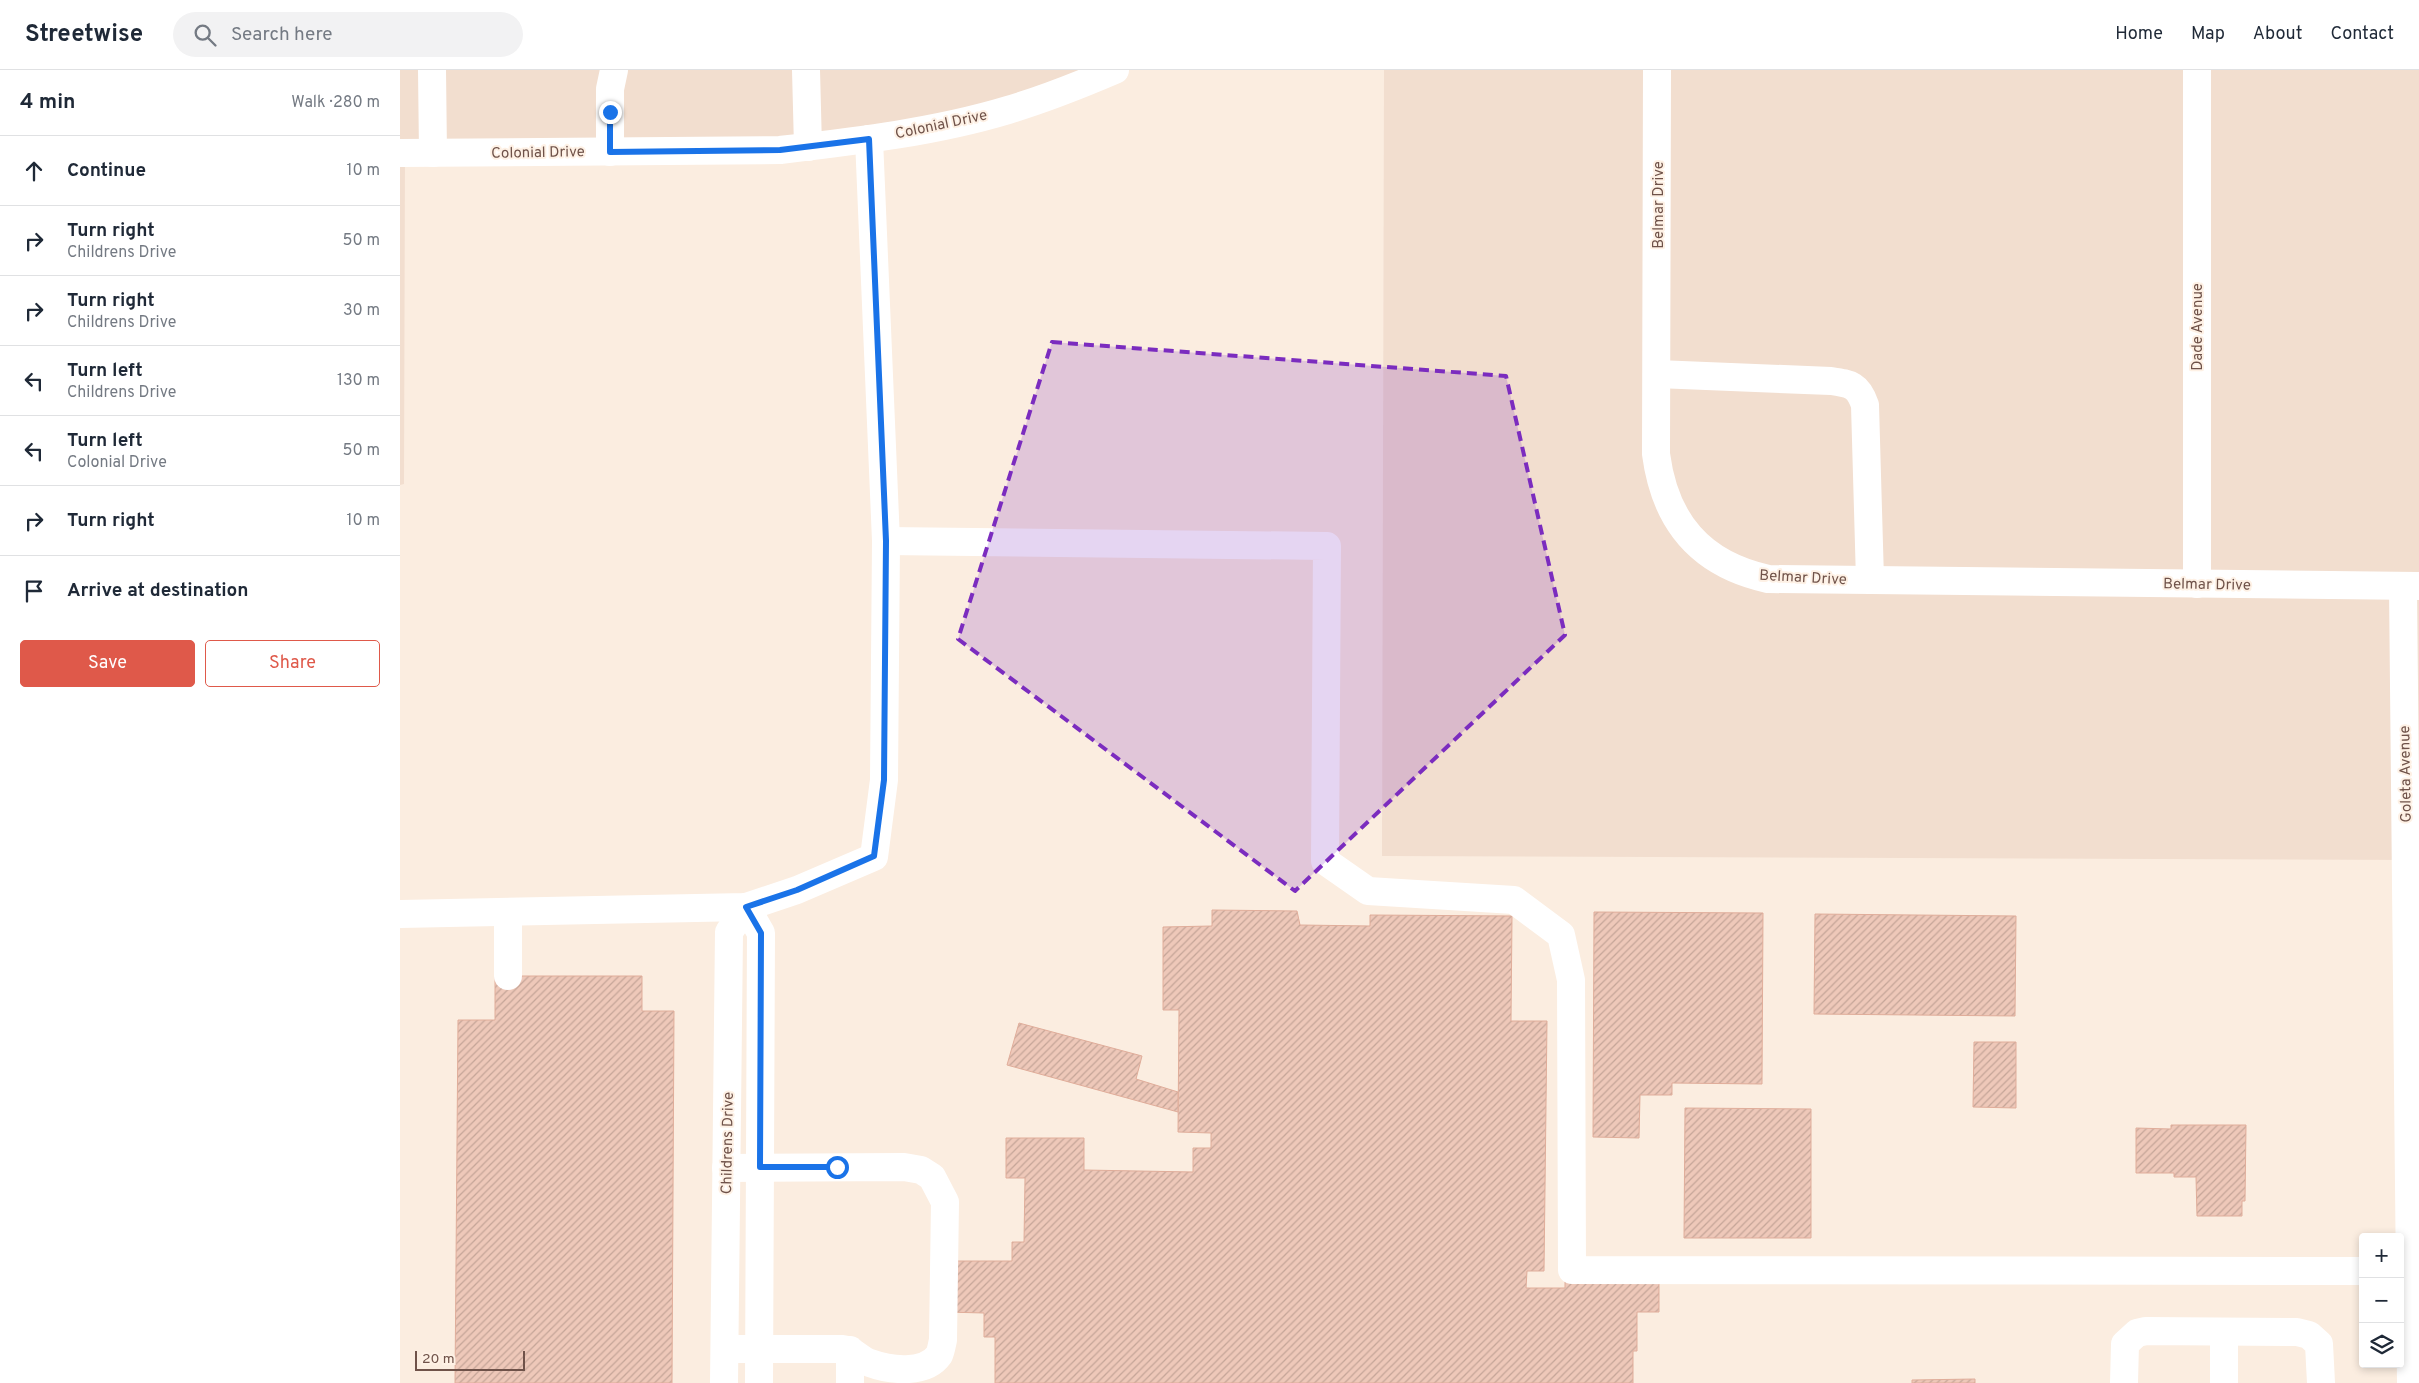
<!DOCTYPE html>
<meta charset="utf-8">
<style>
body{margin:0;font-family:Overpass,sans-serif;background:#f2f2f3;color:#1f2937}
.controls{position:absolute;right:15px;bottom:15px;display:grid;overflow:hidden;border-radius:5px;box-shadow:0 2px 8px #0003}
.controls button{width:45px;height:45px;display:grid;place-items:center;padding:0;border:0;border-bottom:1px solid #e0e1e3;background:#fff;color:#1f2937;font:25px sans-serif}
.scale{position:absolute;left:15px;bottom:12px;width:110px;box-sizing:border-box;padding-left:5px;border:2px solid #6f5249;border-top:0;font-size:14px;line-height:18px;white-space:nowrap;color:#6f5249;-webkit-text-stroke:4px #fef1e5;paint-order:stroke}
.stop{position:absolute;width:15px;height:15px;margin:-11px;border:4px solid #1a73e8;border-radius:50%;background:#fff}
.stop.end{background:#1a73e8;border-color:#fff;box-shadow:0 1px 5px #0008}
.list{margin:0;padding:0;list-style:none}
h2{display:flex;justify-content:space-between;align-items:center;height:65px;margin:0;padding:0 20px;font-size:21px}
h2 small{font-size:16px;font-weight:400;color:#747a83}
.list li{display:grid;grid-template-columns:32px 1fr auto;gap:15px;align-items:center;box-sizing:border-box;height:70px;padding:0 20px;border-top:1px solid #e0e1e3}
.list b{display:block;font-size:19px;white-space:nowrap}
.list p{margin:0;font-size:16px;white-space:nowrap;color:#747a83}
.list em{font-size:16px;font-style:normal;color:#747a83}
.actions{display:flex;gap:10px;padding:15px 20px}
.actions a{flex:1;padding:11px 0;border:1px solid #df594a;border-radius:5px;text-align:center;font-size:18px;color:#df594a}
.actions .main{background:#df594a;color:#fff}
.icon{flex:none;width:28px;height:28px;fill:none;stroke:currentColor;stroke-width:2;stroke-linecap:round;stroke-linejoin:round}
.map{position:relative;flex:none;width:2019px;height:1313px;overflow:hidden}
header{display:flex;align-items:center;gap:30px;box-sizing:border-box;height:70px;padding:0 25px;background:#fff;border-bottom:1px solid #e0e1e3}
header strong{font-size:24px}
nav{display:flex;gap:28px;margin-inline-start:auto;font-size:18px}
.search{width:350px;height:45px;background:#f2f2f3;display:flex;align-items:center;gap:12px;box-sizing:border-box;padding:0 18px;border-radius:28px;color:#747a83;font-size:19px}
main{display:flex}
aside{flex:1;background:#fff}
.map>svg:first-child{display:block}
</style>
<header>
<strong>Streetwise</strong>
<div class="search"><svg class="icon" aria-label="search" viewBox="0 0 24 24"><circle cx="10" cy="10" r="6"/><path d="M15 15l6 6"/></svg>Search here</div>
<nav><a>Home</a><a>Map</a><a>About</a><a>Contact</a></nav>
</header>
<main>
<aside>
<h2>4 min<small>Walk · 280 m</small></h2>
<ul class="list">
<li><svg class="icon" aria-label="ahead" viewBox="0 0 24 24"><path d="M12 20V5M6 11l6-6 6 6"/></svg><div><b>Continue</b></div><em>10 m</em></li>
<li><svg class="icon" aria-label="right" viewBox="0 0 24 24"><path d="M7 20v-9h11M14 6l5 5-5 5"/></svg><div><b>Turn right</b><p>Childrens Drive</p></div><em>50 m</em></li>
<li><svg class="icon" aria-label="right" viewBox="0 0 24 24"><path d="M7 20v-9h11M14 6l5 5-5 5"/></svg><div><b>Turn right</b><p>Childrens Drive</p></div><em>30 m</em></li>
<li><svg class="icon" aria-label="left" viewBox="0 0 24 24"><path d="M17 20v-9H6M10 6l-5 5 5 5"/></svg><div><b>Turn left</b><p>Childrens Drive</p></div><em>130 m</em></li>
<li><svg class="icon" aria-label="left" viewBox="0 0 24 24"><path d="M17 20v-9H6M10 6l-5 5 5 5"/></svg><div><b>Turn left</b><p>Colonial Drive</p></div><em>50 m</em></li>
<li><svg class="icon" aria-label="right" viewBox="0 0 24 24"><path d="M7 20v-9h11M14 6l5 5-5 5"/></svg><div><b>Turn right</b></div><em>10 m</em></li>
<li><svg class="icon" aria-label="arrive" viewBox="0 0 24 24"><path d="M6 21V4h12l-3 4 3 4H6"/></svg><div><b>Arrive at destination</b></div></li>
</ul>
<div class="actions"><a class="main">Save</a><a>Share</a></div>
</aside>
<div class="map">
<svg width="2019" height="1313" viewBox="0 0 2019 1313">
<defs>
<pattern id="building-hatch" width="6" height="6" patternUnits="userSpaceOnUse" patternTransform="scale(1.25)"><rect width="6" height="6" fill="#eec8b9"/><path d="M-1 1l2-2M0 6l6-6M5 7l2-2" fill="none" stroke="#c5a598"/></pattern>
</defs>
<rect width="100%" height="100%" fill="#fbede0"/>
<g fill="#f2decf">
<polygon points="0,0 715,0 460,71 5,83 4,414 0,415"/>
<polygon points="984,0 2019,0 2019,790 982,786"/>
</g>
<g fill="url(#building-hatch)" stroke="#e0ad9a">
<polygon points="812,840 897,841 900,855 970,856 970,845 1112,846 1111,951 1147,951 1144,1201 1127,1201 1126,1218 1165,1218 1165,1210 1259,1211 1259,1242 1237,1242 1237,1281 1233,1281 1233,1313 595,1313 595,1267 584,1267 584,1243 545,1242 545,1191 612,1191 612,1172 624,1172 625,1108 606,1108 606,1068 684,1068 684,1100 793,1102 793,1078 811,1078 811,1063 778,1062 779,940 763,940 763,857 812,856"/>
<polygon points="1194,842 1363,843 1362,1014 1272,1013 1272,1025 1240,1025 1239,1068 1193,1067"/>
<polygon points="1415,844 1616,846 1615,946 1414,944"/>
<polygon points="95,906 242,906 242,941 274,941 272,1313 55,1313 58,950 95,950"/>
<polygon points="619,953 742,986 736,1009 778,1022 778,1042 607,995"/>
<polygon points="1574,972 1616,972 1616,1038 1573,1037"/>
<polygon points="1285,1038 1411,1039 1411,1168 1284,1168"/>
<polygon points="1771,1055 1846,1055 1845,1131 1842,1131 1842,1146 1797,1146 1796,1107 1774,1107 1774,1103 1736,1103 1736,1058 1771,1059"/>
<polygon points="1575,1309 1575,1313 1512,1313 1512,1310"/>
</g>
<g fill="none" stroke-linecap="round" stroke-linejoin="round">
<g stroke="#fff" stroke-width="28">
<polyline points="32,0 33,83"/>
<polyline points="406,0 408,77"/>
<path d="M1257 0 1256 384C1265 452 1300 494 1368 509L2019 516"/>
<polyline points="1797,0 1797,514"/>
<polyline points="210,82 210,19 214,0"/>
<path d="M0 83 380 80C457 71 535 62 608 40 645 29 680 15 715 0"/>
<path d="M1257 304 1431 311C1451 314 1458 315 1465 335L1470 510"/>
<polyline points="486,471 927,476 925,791 968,821 1114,830 1161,865 1171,910 1172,1200 1963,1201"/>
<polyline points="2003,516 2011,1313"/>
<polyline points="346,837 361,863 359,1313"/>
<polyline points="0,844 346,837 397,820 474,787 484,710 486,471 469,69"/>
<polyline points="108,906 108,842"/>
<path d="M325 1279H442C454 1280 459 1289 470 1293 489 1300 525 1305 539 1285 541 1281 542 1274 543 1270L545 1132 532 1107 521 1100 504 1097 326 1098"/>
<polyline points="324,1313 329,862 346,837"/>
<polyline points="450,1313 450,1280"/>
<polyline points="1724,1313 1725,1274 1737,1263 1746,1261 1897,1262 1909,1265 1919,1274 1921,1313"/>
<polyline points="1824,1313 1824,1262"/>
</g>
</g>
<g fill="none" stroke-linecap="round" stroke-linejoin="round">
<polyline stroke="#1a73e8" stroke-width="6" points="210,42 210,82 380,80 469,69 486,471 484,710 474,786 397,820 346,837 361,863 360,1097 437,1097"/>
</g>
<path fill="#7b2cbf" fill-opacity="0.2" stroke="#7b2cbf" stroke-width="4" stroke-dasharray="10 6" stroke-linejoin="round" d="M652 272 1106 306 1165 565 895 821 558 569Z"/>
<g text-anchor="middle" stroke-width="4" stroke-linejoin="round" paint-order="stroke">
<g font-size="15" fill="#6f5249" stroke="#fef1e5">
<text transform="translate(541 54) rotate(-12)" y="5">Colonial Drive</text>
<text transform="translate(138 82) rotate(-1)" y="5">Colonial Drive</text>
<text transform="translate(1258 135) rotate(-90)" y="5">Belmar Drive</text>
<text transform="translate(1797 257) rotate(-90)" y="5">Dade Avenue</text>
<text transform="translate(1403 507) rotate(3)" y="5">Belmar Drive</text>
<text transform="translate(1807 514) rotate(1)" y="5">Belmar Drive</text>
<text transform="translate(2005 704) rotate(-91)" y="5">Goleta Avenue</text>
<text transform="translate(327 1073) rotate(-89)" y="5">Childrens Drive</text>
</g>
</g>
</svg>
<div class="controls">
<button>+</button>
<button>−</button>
<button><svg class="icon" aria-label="layers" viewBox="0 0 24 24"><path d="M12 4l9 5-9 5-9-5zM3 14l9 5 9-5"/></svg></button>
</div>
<div class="scale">20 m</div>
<div class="stop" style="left:437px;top:1097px"></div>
<div class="stop end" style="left:210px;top:42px"></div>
</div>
</main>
